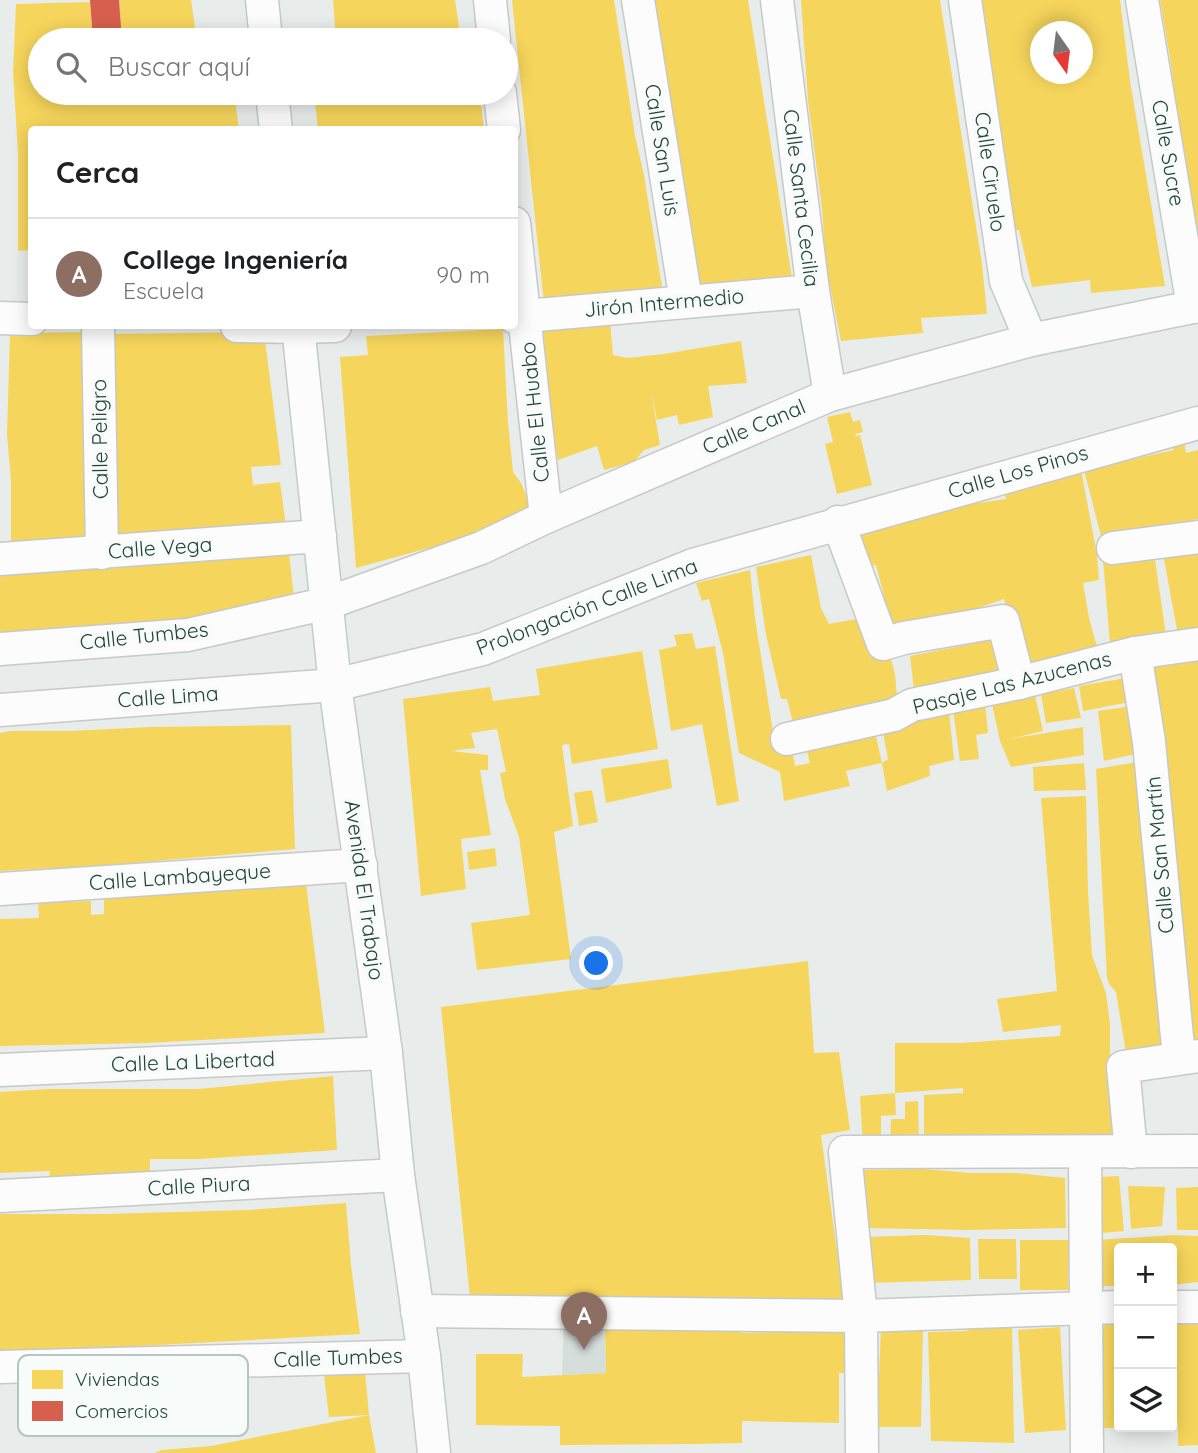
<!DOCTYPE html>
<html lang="es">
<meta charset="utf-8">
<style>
body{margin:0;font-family:Quicksand,sans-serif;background:#f6f6f6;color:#202124}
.controls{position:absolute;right:21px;bottom:21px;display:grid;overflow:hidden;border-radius:7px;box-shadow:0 4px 18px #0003}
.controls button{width:63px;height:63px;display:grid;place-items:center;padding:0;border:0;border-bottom:2px solid #e0e0e0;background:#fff;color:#202124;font:35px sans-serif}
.compass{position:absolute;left:1030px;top:21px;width:63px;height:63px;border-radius:50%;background:#fff;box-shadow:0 4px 18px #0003;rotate:166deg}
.you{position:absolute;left:597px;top:964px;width:24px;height:24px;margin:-18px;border:5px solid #fff;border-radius:50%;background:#1a73e8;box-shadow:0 0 0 10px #1a73e833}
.badge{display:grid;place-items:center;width:46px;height:46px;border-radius:50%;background:#ea580c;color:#fff;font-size:23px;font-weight:700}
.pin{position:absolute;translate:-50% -58px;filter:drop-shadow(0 2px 4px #0008)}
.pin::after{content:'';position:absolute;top:37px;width:24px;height:21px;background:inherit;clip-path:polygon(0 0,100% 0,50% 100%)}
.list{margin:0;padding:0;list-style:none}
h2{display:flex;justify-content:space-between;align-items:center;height:91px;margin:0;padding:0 28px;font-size:30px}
h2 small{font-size:23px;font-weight:400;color:#757577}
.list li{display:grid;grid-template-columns:46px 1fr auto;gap:21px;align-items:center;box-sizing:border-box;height:112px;padding:0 28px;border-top:2px solid #e0e0e0}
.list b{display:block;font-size:26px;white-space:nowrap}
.list p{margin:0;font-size:23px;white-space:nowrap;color:#757577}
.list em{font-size:23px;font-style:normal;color:#757577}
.icon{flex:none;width:38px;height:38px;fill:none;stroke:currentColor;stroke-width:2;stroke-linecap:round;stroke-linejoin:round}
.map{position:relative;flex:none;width:1198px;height:1453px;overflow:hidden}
.search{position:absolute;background:#fff;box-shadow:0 4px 18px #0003;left:28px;top:28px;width:490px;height:77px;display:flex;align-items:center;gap:18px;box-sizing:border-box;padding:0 24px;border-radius:38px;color:#757577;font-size:26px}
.panel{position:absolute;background:#fff;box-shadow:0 4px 18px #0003;left:28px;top:126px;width:490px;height:203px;border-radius:7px}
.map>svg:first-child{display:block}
</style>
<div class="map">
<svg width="1198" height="1453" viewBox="0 0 1198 1453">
<rect width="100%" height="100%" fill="#e8edeb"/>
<polygon fill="#d6dedb" points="564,1319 604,1320 606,1373 562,1375"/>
<g fill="#f6d55c" fill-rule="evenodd">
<polygon points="119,0 191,0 197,40 122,40"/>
<polygon points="333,0 455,0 461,40 336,40"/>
<polygon points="512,0 614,0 635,136 644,175 663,293 544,304"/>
<polygon points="649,0 748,0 792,278 695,294"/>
<polygon points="801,0 940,0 982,264 987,314 921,318 923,333 841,341 826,266 822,209 808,101"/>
<path d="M978 0H1120L1130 81 1165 286 1091 293 1090 280 1032 287 1019 230 1009 231ZM1040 32H1082V74H1040Z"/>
<polygon points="1160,0 1198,0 1198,260 1170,58"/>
<polygon points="90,2 93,40 40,40 40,93 234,93 239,130 32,130 32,250 18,251 18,153 13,72 16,4"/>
<polygon points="314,93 480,93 484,130 318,130"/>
<polygon points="610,321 613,355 627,358 664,354 741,341 747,383 708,386 713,417 679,425 677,415 657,420 651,391 660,445 644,450 634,462 604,470 597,446 558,460 554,439 543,328"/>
<polygon points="503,329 508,423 513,472 521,483 531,506 458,540 356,568 340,357 368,355 366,336"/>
<polygon points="88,332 92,545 11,544 11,480 7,435 10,333"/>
<polygon points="264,332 281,465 251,467 253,485 280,482 286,526 113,540 105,334"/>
<polygon points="850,412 853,422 860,420 863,432 855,434 856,436 860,435 872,485 837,494 825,444 833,442 827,417"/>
<polygon points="1184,440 1186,453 1198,450 1198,519 1102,540 1084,470 1174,450 1172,442"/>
<polygon points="1081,470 1097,554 1099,580 1083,583 1089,618 1099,654 1024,672 1004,599 981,607 985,616 893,631 876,565 865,567 853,530 944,508 1006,499 1003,486"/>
<polygon points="1198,550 1198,632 1178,635 1164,559"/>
<polygon points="1154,553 1166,635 1110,644 1103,560"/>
<polygon points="289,554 295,607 168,622 72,626 0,633 0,572 165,564"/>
<polygon points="811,555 821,608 829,624 861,618 870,657 889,652 895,674 898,707 795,731 787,699 781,699 766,635 756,567"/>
<polygon points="750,570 755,618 776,751 792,748 795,766 810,763 804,740 874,728 882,763 888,759 882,727 949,711 954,760 929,766 930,776 887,791 882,763 846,771 850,786 784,801 780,772 739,753 723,653 709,599 702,601 696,583"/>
<polygon points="692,633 696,649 715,646 739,801 717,806 702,724 671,731 659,650 677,646 674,635"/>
<polygon points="992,640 999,681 915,698 910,656"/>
<polygon points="642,651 658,749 572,764 569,744 562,745 573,826 554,832 571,959 477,970 471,923 530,915 519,837 505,799 500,773 506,772 497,729 471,733 475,748 451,751 488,755 488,770 480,770 491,835 461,839 466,889 421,896 403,699 490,687 493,701 540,695 536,669"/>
<polygon points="1198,653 1198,1045 1189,1046 1183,1001 1190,999 1188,973 1180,973 1140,657"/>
<polygon points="1132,677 1135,701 1083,711 1079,686"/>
<polygon points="1074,688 1081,718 1046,723 1041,694"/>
<polygon points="1035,695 1043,731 1009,739 1083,727 1084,755 1011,767 1000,741 992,704"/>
<polygon points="985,703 988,733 976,735 979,759 960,761 953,710"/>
<polygon points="1132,706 1140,753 1104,761 1098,711"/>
<polygon points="291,725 295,849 109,865 0,871 0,733 11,731 71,731 150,727"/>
<polygon points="668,759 672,788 606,803 601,769"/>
<polygon points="1137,762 1170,1048 1126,1053 1116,992 1109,984 1107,978 1096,769"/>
<polygon points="1084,763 1086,790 1034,791 1033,767"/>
<polygon points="592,790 598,822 579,826 574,793"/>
<polygon points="1086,796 1088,892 1092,955 1106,993 1110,1024 1110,1057 1117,1144 924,1143 924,1095 963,1093 963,1088 895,1093 895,1043 961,1043 1060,1036 1061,1025 1003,1032 997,999 1057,991 1041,798"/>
<polygon points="495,848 497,866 469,870 467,852"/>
<polygon points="306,884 325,1033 147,1043 0,1046 0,919 39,918 38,903 91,901 91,915 104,914 104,897 190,890"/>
<polygon points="808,961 814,1053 839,1052 850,1130 821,1135 844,1301 470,1299 441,1007"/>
<polygon points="333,1076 337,1150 199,1159 150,1159 150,1171 49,1177 50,1171 0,1173 0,1092 48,1089 198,1089"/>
<polygon points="895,1093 896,1115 881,1116 881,1142 863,1145 860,1096"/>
<polygon points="918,1101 919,1140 890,1140 891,1119 905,1119 905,1102"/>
<polygon points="924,1169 970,1173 1016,1173 1065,1178 1066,1228 969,1230 865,1228 863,1170"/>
<polygon points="1119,1176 1124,1231 1103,1233 1099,1177"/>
<polygon points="1128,1186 1165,1187 1162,1226 1131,1229"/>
<polygon points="1198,1187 1198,1230 1177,1230 1176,1188"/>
<polygon points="346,1203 351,1265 360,1334 102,1348 0,1351 0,1214 105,1214 248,1210"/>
<polygon points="926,1235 970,1238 971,1280 866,1283 864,1237"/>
<polygon points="1174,1235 1198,1236 1198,1282 1172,1285 1172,1248 1119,1248 1119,1286 1099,1286 1097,1240"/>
<polygon points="978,1239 1016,1239 1017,1279 979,1279"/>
<polygon points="1020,1240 1069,1240 1068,1290 1020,1290"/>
<polygon points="970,1320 1012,1321 1014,1443 931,1441 928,1332 967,1331"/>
<polygon points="1172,1320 1198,1321 1198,1445 1178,1446 1178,1420 1177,1428 1172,1428"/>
<polygon points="1119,1322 1119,1428 1097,1428 1097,1324"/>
<polygon points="741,1324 741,1333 849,1331 849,1373 839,1373 839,1423 742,1421 742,1443 697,1444 560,1445 560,1426 476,1425 476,1354 523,1354 522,1377 606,1373 605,1328"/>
<polygon points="881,1326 923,1328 921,1427 877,1427"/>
<polygon points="1060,1327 1066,1430 1025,1433 1018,1330"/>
<polygon points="365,1371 369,1415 329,1417 324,1375"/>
<polygon points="369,1415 376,1453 155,1453 161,1450 211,1446"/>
</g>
<polygon fill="#d6604d" points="90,0 119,0 122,40 93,40"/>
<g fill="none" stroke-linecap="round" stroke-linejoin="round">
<defs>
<g id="street">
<polyline points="262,0 266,40"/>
<polyline points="490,0 494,40"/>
<polyline points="638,0 686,301"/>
<polyline points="777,0 813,291 830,395"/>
<polyline points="965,0 1006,281 1031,340"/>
<polyline points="1142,0 1193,307"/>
<polyline points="272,93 276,130"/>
<polyline points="500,93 504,130"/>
<polyline points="514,223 546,517"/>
<polyline points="514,317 813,291"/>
<polyline points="0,318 32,319"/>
<polyline points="98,326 102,553"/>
<polyline points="237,326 298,327 335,326"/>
<polyline points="298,326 335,685 386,1053 398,1175 424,1356 434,1453"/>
<polyline points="838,522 883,644 904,638 1003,621 1019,683"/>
<polyline points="1113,548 1198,537"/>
<polyline points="0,559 320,536"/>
<polyline points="0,649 188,635 328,603 481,548 546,517 830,395 1031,340 1198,306"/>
<polyline points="1135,653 1149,742 1179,1058"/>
<polyline points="0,710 335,685 483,649 693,565 1198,423"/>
<polyline points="787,739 894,715 912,705 1019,683 1135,653 1198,644"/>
<polyline points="0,889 361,865"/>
<polyline points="0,1070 386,1053"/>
<polyline points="1085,1152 1087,1453"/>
<polyline points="1131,1152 1123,1067 1198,1056"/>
<polyline points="0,1196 398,1175"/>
<polyline points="1172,1307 1198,1307"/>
<polyline points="417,1311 861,1316 1119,1307"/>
<polyline points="0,1367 424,1356"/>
<polyline points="862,1453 861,1316 845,1152 1198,1151"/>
</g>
</defs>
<use href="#street" stroke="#c5cac8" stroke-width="35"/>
<use href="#street" stroke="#fcfcfc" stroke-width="32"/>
</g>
<g text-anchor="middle" stroke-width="7" stroke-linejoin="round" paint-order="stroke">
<g font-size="21" fill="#24423a" stroke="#f7fbf9">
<text transform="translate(662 150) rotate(81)" y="7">Calle San Luis</text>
<text transform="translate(1168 153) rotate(80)" y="7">Calle Sucre</text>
<text transform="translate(990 172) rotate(82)" y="7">Calle Ciruelo</text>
<text transform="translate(801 198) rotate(83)" y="7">Calle Santa Cecilia</text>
<text transform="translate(664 303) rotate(-5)" y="7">Jirón Intermedio</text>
<text transform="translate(535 412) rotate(-96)" y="7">Calle El Huabo</text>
<text transform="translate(754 427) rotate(-23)" y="7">Calle Canal</text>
<text transform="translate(100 439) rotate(-91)" y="7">Calle Peligro</text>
<text transform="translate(1018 472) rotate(-16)" y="7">Calle Los Pinos</text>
<text transform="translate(160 548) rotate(-4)" y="7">Calle Vega</text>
<text transform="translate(587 607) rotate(-21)" y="7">Prolongación Calle Lima</text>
<text transform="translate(144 636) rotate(-6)" y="7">Calle Tumbes</text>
<text transform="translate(1012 683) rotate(-14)" y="7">Pasaje Las Azucenas</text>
<text transform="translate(168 697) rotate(-4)" y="7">Calle Lima</text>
<text transform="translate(1160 855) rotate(-95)" y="7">Calle San Martín</text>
<text transform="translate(180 877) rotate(-4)" y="7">Calle Lambayeque</text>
<text transform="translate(364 890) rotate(82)" y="7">Avenida El Trabajo</text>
<text transform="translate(193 1062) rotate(-2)" y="7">Calle La Libertad</text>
<text transform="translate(199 1186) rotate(-3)" y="7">Calle Piura</text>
<text transform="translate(338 1358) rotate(-2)" y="7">Calle Tumbes</text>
</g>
</g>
<rect x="18" y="1355" width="230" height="81" rx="10" fill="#f7fbf9" stroke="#b8c4c0" stroke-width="2"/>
<rect x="32" y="1370" width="31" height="19" fill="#f6d55c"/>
<rect x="32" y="1401" width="31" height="20" fill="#d6604d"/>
<g font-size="19" fill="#24423a">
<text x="75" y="1386">Viviendas</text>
<text x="75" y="1418">Comercios</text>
</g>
</svg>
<div class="controls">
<button>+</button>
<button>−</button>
<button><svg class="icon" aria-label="layers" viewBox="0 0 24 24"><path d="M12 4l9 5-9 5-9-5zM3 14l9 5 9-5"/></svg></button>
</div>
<svg class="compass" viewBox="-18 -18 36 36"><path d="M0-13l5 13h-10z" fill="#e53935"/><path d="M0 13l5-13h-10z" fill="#757577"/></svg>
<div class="you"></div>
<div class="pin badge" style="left:584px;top:1350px;background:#8d6e63">A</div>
<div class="search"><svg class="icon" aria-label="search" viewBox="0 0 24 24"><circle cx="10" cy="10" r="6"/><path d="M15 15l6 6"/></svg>Buscar aquí</div>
<section class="panel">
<h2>Cerca<small></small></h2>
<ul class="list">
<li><span class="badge" style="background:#8d6e63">A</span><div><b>College Ingeniería</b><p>Escuela</p></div><em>90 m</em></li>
</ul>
</section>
</div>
